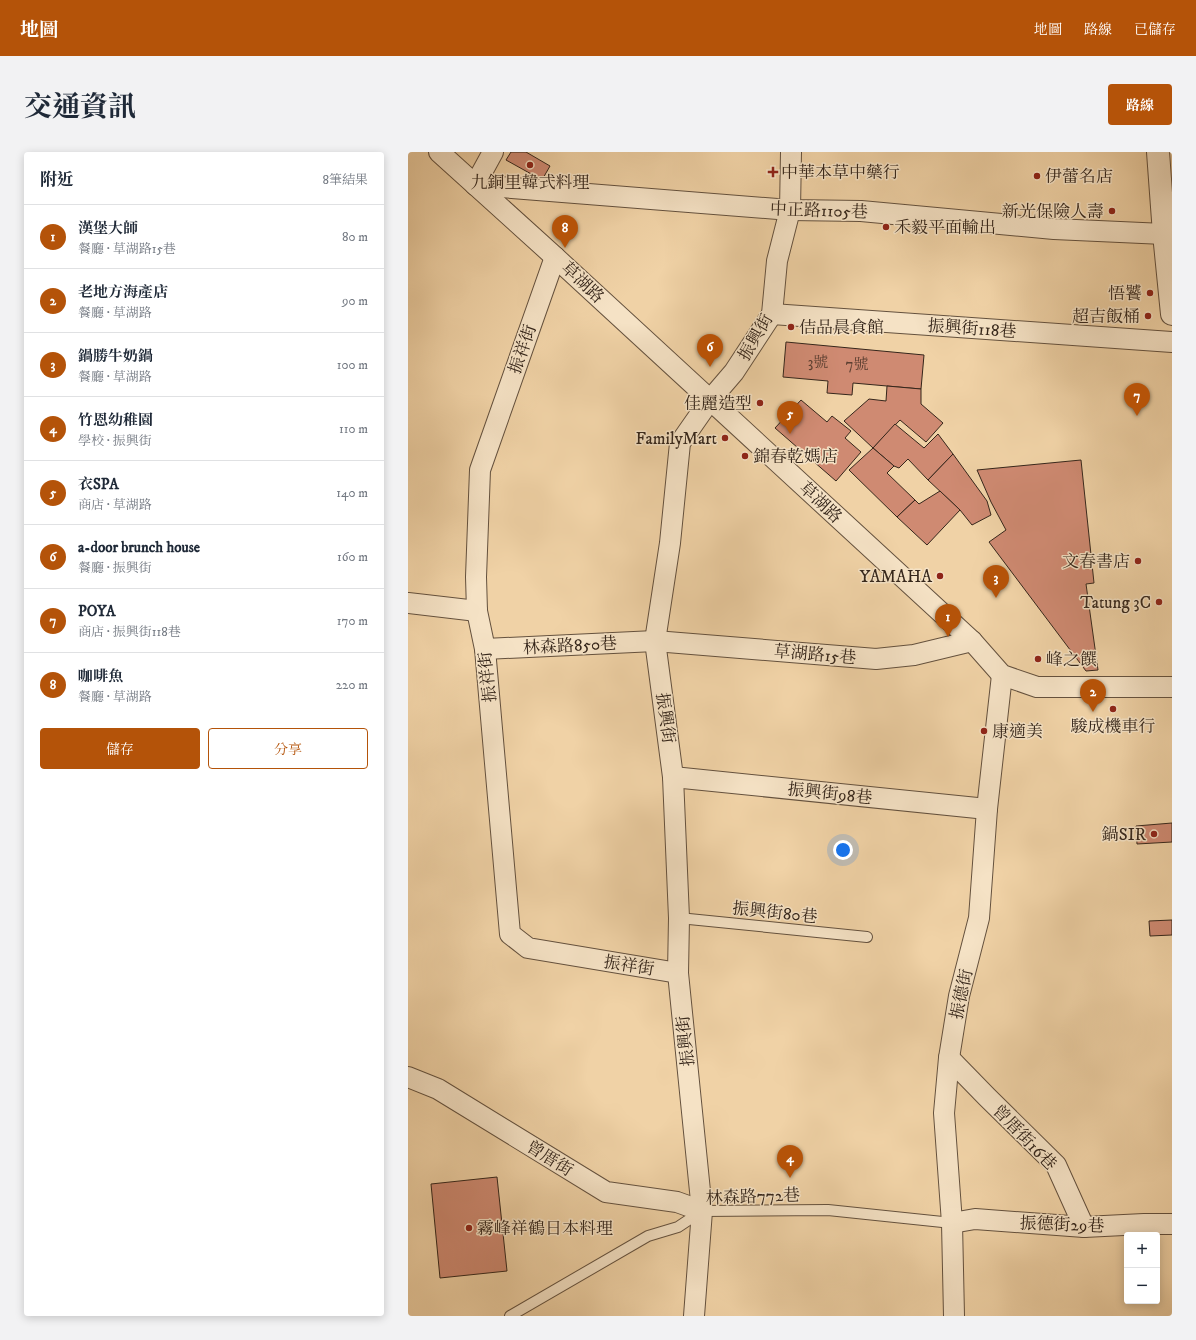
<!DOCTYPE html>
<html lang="zh-TW">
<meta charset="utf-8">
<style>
body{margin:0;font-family:"IM FELL DW Pica","Noto Serif TC",serif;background:#f2f2f3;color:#1f2937}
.controls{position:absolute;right:12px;bottom:12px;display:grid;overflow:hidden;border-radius:4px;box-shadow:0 2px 10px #0003}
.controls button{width:36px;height:36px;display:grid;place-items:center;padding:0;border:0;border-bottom:1px solid #e0e1e3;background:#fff;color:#1f2937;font:20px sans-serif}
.you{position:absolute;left:435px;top:698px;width:14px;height:14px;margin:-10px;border:3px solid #fff;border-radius:50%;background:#1a73e8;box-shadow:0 0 0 6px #1a73e833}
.badge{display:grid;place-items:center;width:26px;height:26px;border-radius:50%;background:#b45309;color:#fff;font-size:13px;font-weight:700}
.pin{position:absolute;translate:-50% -33px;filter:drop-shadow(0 1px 2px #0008)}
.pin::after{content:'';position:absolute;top:21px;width:14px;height:12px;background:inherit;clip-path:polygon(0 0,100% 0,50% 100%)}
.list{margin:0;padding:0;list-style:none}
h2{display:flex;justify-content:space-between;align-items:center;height:52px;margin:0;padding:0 16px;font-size:17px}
h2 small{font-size:13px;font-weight:400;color:#747a83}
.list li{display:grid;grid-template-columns:26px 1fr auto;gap:12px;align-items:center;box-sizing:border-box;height:64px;padding:0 16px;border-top:1px solid #e0e1e3}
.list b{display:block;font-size:15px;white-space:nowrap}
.list p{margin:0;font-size:13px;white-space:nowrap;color:#747a83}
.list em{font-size:13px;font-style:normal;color:#747a83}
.actions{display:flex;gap:8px;padding:12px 16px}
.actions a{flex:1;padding:9px 0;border:1px solid #b45309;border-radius:4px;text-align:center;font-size:14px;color:#b45309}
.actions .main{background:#b45309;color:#fff}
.map{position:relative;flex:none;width:764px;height:1164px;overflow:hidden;border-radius:4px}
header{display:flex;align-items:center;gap:24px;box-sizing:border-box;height:56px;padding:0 20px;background:#b45309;color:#fff}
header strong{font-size:19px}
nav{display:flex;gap:22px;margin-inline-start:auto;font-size:14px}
.intro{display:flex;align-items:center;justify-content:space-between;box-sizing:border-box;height:96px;padding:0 24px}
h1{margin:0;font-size:28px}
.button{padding:10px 18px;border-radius:4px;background:#b45309;color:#fff;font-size:14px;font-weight:700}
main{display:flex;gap:24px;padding:0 24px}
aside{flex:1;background:#fff;border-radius:4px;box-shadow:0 2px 10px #0003}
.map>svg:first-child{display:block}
</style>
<header>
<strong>地圖</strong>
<nav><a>地圖</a><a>路線</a><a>已儲存</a></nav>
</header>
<div class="intro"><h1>交通資訊</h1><a class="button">路線</a></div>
<main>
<aside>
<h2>附近<small>8筆結果</small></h2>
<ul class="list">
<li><span class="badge">1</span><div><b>漢堡大師</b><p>餐廳 · 草湖路15巷</p></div><em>80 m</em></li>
<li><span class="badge">2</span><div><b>老地方海產店</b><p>餐廳 · 草湖路</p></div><em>90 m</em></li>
<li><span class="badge">3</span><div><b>鍋勝牛奶鍋</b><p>餐廳 · 草湖路</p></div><em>100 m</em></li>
<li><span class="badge">4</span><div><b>竹恩幼稚園</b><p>學校 · 振興街</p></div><em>110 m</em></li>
<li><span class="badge">5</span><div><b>衣SPA</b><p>商店 · 草湖路</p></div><em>140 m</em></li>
<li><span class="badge">6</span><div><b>a-door brunch house</b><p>餐廳 · 振興街</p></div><em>160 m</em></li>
<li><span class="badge">7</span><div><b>POYA</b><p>商店 · 振興街118巷</p></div><em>170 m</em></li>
<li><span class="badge">8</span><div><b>咖啡魚</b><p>餐廳 · 草湖路</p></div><em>220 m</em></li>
</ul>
<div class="actions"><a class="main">儲存</a><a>分享</a></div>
</aside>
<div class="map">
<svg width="764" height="1164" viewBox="0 0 764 1164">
<rect width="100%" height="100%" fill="#f0d2a6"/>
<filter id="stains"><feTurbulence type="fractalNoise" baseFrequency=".005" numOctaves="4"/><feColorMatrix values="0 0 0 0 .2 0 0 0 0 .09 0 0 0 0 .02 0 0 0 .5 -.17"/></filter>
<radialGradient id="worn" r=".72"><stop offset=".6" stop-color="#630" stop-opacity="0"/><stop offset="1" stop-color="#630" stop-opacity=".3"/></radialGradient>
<g fill="#cf8a72" stroke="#35261b">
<polygon points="103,0 118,0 142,14 134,28 98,8"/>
<polygon points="378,190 516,203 513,237 445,231 444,243 419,241 420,229 375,225"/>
<polygon points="479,234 513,237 513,252 535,271 518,290 492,268 465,296 436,269 461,247 478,249"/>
<polygon points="393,248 419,270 424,264 443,279 437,286 453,300 428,329 367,276"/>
<polygon points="487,272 516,296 530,282 545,302 520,328 500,307 491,316 486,314 465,296"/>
<polygon points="465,296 486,314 479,321 507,348 489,365 441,318"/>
<polygon points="545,302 579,349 583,363 564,373 552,358 520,328"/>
<polygon points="673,308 686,431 678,432 690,518 678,519 581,390 598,378 583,350 569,318"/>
<polygon points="532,339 552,358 519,393 489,365 507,348 511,352"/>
<polygon points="764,671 764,690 729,692 728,674"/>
<polygon points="764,768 764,783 742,784 741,769"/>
<polygon points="89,1025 99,1119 32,1126 23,1032"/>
</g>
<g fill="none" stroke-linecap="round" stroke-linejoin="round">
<defs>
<g id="service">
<polyline points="271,766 459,785"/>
<polyline points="102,1164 240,1084 270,1075 294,1059 420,1058 544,1071"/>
</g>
<g id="minor">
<polyline points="31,0 147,105 564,489 594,523 629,535 764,535"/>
<polyline points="85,0 67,33 382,58 453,59 646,77 756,82"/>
<polyline points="147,105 72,318 68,425 69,459 77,497 102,782 120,796 270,821"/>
<polyline points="364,162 764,190"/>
<polyline points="0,451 69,459"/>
<polyline points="77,497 247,489 468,507 506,503 564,489"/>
<polyline points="265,625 579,657"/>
<polyline points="541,906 579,945 648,1013 676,1075"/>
<polyline points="0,925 30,937 198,1040 269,1050 294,1059"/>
<polyline points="544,1071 567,1067 676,1075 736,1072 764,1072"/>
<polyline points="286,1164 294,1059 270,821 271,766 265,625 247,489 262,391 272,291 302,248 326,220 364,162 369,109 382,58 383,0"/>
<polyline points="546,1164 544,1071 536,961 541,906 551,844 571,766 579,657 594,523"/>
</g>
<polyline id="tertiary" points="750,0 756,82 764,162"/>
</defs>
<use href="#service" stroke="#64513e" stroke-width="12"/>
<use href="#minor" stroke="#64513e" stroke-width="22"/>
<use href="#tertiary" stroke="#64513e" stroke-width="24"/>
<use href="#service" stroke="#f5e2c5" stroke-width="10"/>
<use href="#minor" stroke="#f5e2c5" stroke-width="20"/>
<use href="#tertiary" stroke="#f5e2c5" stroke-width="22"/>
</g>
<g fill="#8f2418" stroke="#f5e2c5" stroke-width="1.5">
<circle cx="122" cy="13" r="4"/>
<path d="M363 14h4v4h4v4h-4v4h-4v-4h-4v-4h4z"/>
<circle cx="629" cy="24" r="4"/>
<circle cx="704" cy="59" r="4"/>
<circle cx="478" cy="75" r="4"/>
<circle cx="742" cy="141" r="4"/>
<circle cx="740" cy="164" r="4"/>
<circle cx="383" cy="175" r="4"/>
<circle cx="352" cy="251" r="4"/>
<circle cx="317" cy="286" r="4"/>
<circle cx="337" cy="304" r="4"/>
<circle cx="730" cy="409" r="4"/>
<circle cx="532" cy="424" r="4"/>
<circle cx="751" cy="450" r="4"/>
<circle cx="630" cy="507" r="4"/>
<circle cx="705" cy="557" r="4"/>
<circle cx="576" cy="579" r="4"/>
<circle cx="746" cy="682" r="4"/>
<circle cx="61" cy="1076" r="4"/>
</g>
<g text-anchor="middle" stroke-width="3" stroke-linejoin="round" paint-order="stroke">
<g font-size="15" fill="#5c3f31">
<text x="410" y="215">3號</text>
<text x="449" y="217">7號</text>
</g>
<g font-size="17" fill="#35261b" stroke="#f5e2c5" text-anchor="end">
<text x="373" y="26" text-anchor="start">中華本草中藥行</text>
<text x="637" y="30" text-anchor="start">伊蕾名店</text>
<text x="122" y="36" text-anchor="middle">九銅里韓式料理</text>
<text x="696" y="65">新光保險人壽</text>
<text x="486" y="81" text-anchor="start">禾毅平面輸出</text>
<text x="734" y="147">悟饕</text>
<text x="732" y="170">超吉飯桶</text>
<text x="391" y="181" text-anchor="start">佶品晨食館</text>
<text x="344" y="257">佳麗造型</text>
<text x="309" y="292">FamilyMart</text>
<text x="345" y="310" text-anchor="start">錦春乾媽店</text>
<text x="722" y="415">文春書店</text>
<text x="524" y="430">YAMAHA</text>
<text x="743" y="456">Tatung 3C</text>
<text x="638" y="513" text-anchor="start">峰之饌</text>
<text x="705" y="580" text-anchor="middle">駿成機車行</text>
<text x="584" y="585" text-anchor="start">康適美</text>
<text x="738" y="688">鍋SIR</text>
<text x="69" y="1082" text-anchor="start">霧峰祥鶴日本料理</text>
</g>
<g font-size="17" fill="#35261b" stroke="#f5e2c5">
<text transform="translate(411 58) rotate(2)" y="6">中正路1105巷</text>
<text transform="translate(175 130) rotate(43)" y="6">草湖路</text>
<text transform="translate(564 176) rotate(4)" y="6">振興街118巷</text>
<text transform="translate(347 185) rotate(-60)" y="6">振興街</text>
<text transform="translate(114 197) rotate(-71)" y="6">振祥街</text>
<text transform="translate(413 350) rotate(43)" y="6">草湖路</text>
<text transform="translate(162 493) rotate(-3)" y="6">林森路850巷</text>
<text transform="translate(407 502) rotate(5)" y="6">草湖路15巷</text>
<text transform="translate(79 525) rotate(-96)" y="6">振祥街</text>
<text transform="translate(258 566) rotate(82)" y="6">振興街</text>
<text transform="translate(422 641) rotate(6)" y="6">振興街98巷</text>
<text transform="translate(367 760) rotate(6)" y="6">振興街80巷</text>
<text transform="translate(221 813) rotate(9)" y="6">振祥街</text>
<text transform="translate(553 842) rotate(-78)" y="6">振德街</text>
<text transform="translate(277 889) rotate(-96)" y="6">振興街</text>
<text transform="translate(617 985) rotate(46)" y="6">曾厝街16巷</text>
<text transform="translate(142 1006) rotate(32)" y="6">曾厝街</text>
<text transform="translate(345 1044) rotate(-2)" y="6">林森路772巷</text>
<text transform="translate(654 1072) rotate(2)" y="6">振德街29巷</text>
</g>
</g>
<rect width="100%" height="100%" filter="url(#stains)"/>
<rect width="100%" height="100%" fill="url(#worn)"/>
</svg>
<div class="controls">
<button>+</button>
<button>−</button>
</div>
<div class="you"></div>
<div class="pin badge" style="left:540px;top:485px">1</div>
<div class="pin badge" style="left:685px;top:560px">2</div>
<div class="pin badge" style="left:588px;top:446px">3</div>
<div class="pin badge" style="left:382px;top:1026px">4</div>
<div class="pin badge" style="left:382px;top:282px">5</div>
<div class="pin badge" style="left:302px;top:215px">6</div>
<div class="pin badge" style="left:729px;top:264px">7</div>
<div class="pin badge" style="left:157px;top:96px">8</div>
</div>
</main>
